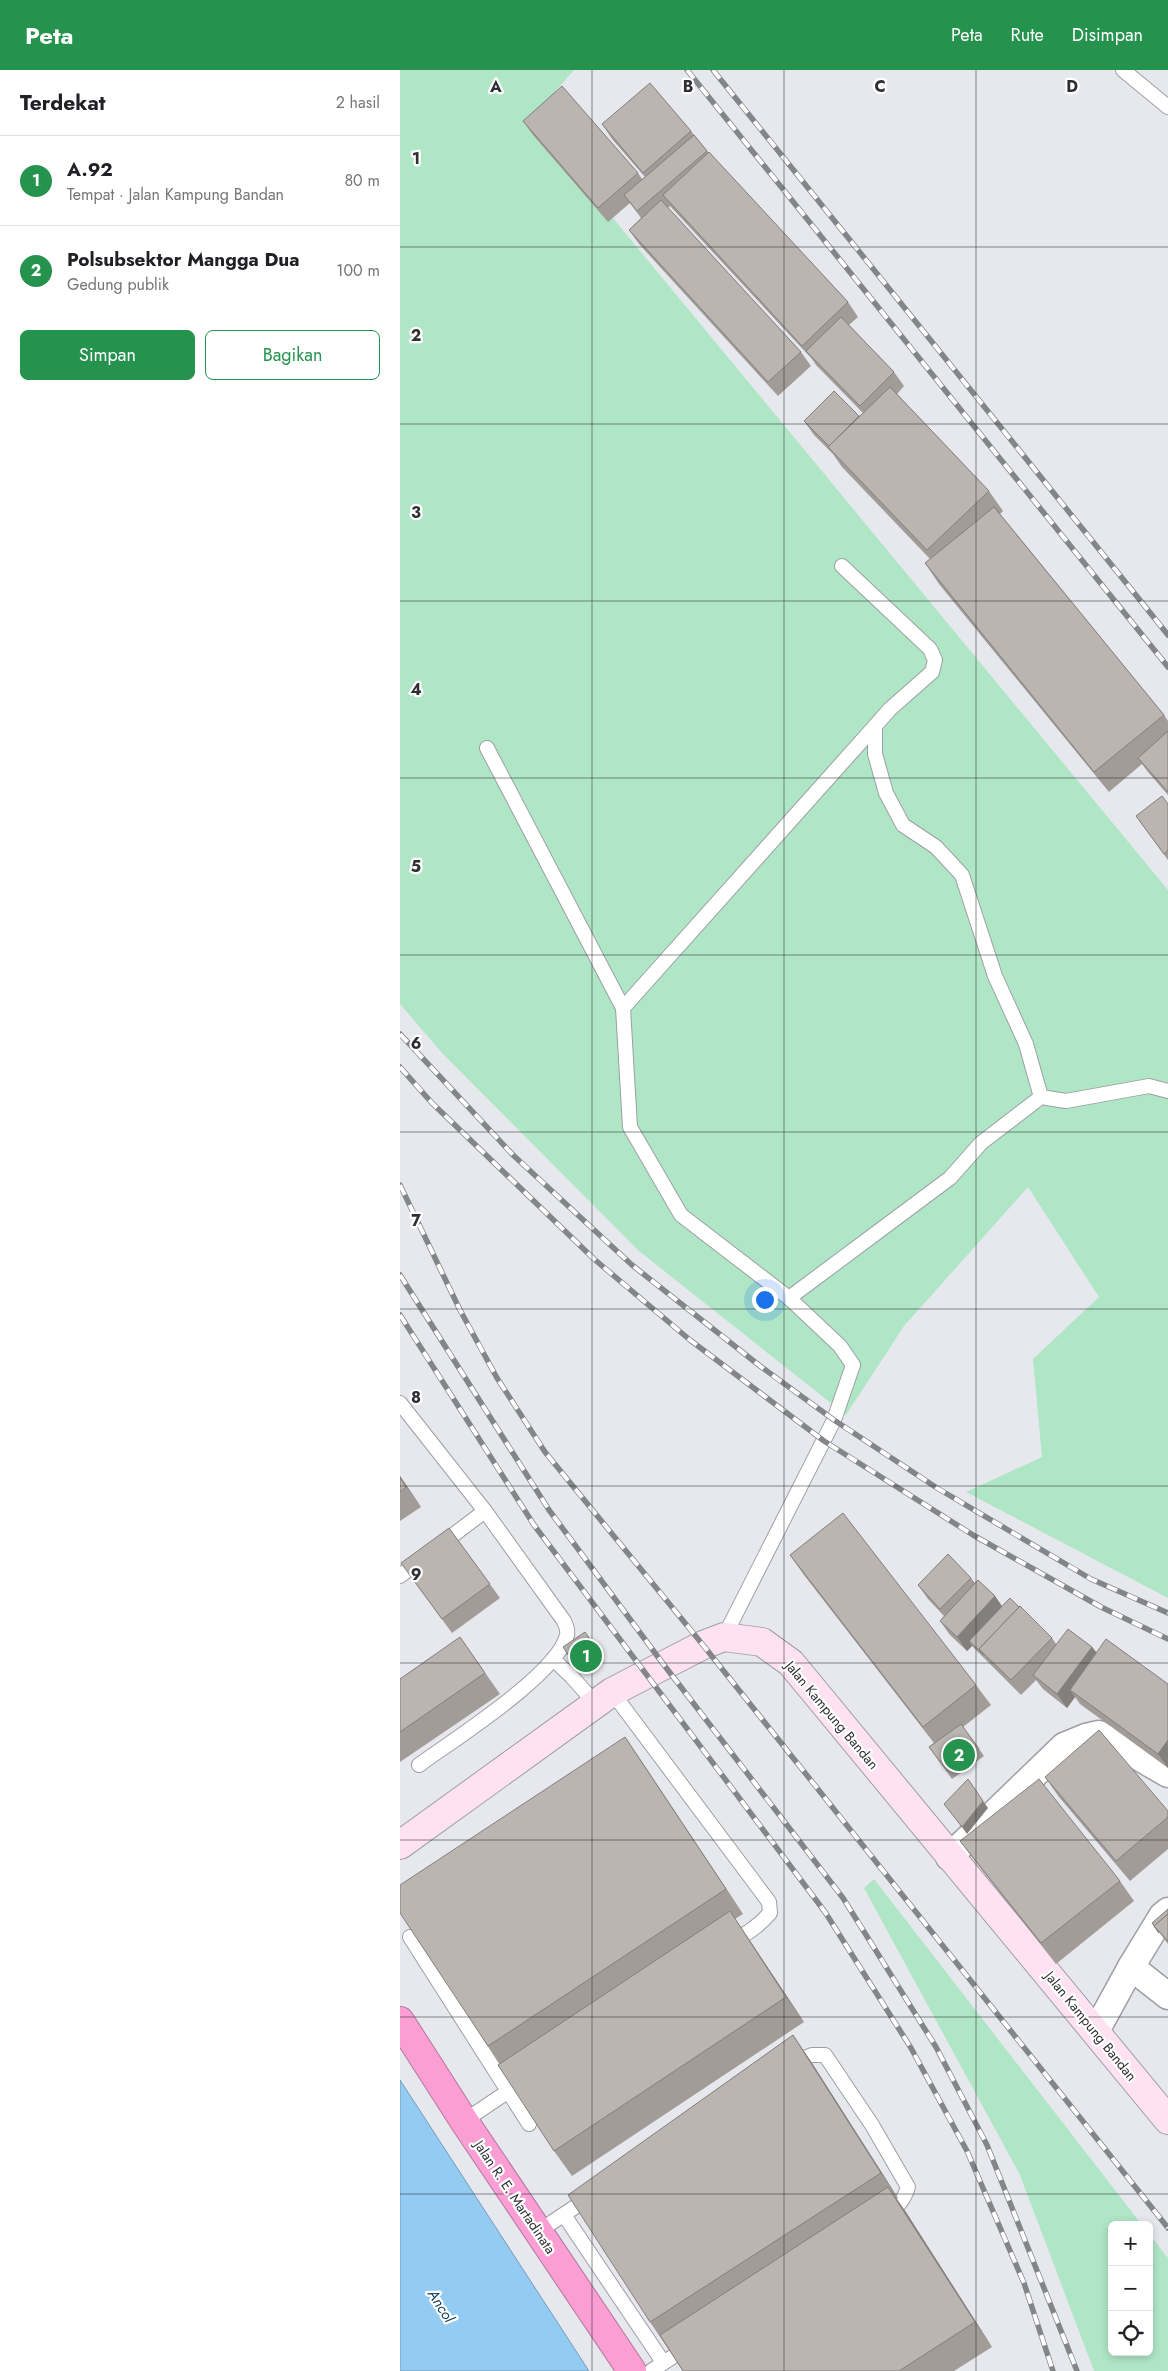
<!DOCTYPE html>
<html lang="id">
<meta charset="utf-8">
<style>
body{margin:0;font-family:Jost,sans-serif;background:#f2f2f2;color:#202124}
.controls{position:absolute;right:15px;bottom:15px;display:grid;overflow:hidden;border-radius:8px;box-shadow:0 2px 8px #0003}
.controls button{width:45px;height:45px;display:grid;place-items:center;padding:0;border:0;border-bottom:1px solid #e0e0e0;background:#fff;color:#202124;font:25px sans-serif}
.you{position:absolute;left:364px;top:1229px;width:18px;height:18px;margin:-12px;border:4px solid #fff;border-radius:50%;background:#1a73e8;box-shadow:0 0 0 8px #1a73e833}
.badge{display:grid;place-items:center;width:32px;height:32px;border-radius:50%;background:#25934d;color:#fff;font-size:16px;font-weight:700}
.pin{position:absolute;translate:-50% -50%;border:2px solid #fff;box-shadow:0 1px 5px #0006}
.list{margin:0;padding:0;list-style:none}
h2{display:flex;justify-content:space-between;align-items:center;height:65px;margin:0;padding:0 20px;font-size:21px}
h2 small{font-size:16px;font-weight:400;color:#757577}
.list li{display:grid;grid-template-columns:32px 1fr auto;gap:15px;align-items:center;box-sizing:border-box;height:90px;padding:0 20px;border-top:1px solid #e0e0e0}
.list b{display:block;font-size:19px;white-space:nowrap}
.list p{margin:0;font-size:16px;white-space:nowrap;color:#757577}
.list em{font-size:16px;font-style:normal;color:#757577}
.actions{display:flex;gap:10px;padding:15px 20px}
.actions a{flex:1;padding:11px 0;border:1px solid #25934d;border-radius:8px;text-align:center;font-size:18px;color:#25934d}
.actions .main{background:#25934d;color:#fff}
.icon{flex:none;width:28px;height:28px;fill:none;stroke:currentColor;stroke-width:2;stroke-linecap:round;stroke-linejoin:round}
.map{position:relative;flex:none;width:768px;height:2301px;overflow:hidden}
header{display:flex;align-items:center;gap:30px;box-sizing:border-box;height:70px;padding:0 25px;background:#25934d;color:#fff}
header strong{font-size:24px}
nav{display:flex;gap:28px;margin-inline-start:auto;font-size:18px}
main{display:flex}
aside{flex:1;background:#fff}
.map>svg:first-child{display:block}
</style>
<header>
<strong>Peta</strong>
<nav><a>Peta</a><a>Rute</a><a>Disimpan</a></nav>
</header>
<main>
<aside>
<h2>Terdekat<small>2 hasil</small></h2>
<ul class="list">
<li><span class="badge">1</span><div><b>A.92</b><p>Tempat · Jalan Kampung Bandan</p></div><em>80 m</em></li>
<li><span class="badge">2</span><div><b>Polsubsektor Mangga Dua</b><p>Gedung publik</p></div><em>100 m</em></li>
</ul>
<div class="actions"><a class="main">Simpan</a><a>Bagikan</a></div>
</aside>
<div class="map">
<svg width="768" height="2301" viewBox="0 0 768 2301">
<rect width="100%" height="100%" fill="#e6e8ee"/>
<g fill="#afe6c6">
<polygon points="0,0 174,0 131,49 768,820 768,1528 566,1422 642,1387 633,1289 699,1227 628,1117 504,1256 446,1345 239,1181 42,983 0,934"/>
<polygon points="474,1809 742,2155 712,2155 712,2282 749,2282 749,2164 768,2188 768,2301 694,2301 620,2105 464,1818"/>
</g>
<polygon fill="#93cbf3" stroke="#759cb9" points="0,2010 189,2301 0,2301"/>
<g fill="none" stroke-linecap="round" stroke-linejoin="round">
<defs>
<g id="lane">
<polyline points="723,0 768,37"/>
<polyline points="442,496 530,579 535,590 532,602 490,639 475,656 475,684 486,723 503,755 536,777 562,805 595,906 626,974 641,1027"/>
<polyline points="87,678 223,938 230,1057 281,1145 389,1228 440,1276 453,1295 434,1350 324,1567"/>
<polyline points="223,938 475,656"/>
<polyline points="389,1228 550,1108 581,1073 641,1027 666,1031 749,1016 768,1021"/>
<path d="M0 1333 85 1441 164 1551C166 1555 168 1560 167 1565 158 1604 53 1670 19 1695"/>
<polyline points="40,1475 85,1441"/>
<polyline points="0,1506 21,1489"/>
<polyline points="153,1589 172,1607 195,1633"/>
<path d="M212 1622 369 1832 370 1843C359 1856 346 1864 331 1873"/>
<polyline points="10,1867 129,2054"/>
<path d="M391 1993 412 1985H425L472 2055 508 2117C504 2130 498 2137 486 2145"/>
<polyline points="64,2051 128,2008"/>
<polyline points="164,2145 263,2292"/>
<polyline points="139,2161 190,2127"/>
<polyline points="251,2301 289,2276"/>
</g>
<g id="street">
<polyline points="549,1787 664,1676 686,1667 699,1664 768,1704"/>
<polyline points="731,1897 768,1926"/>
<polyline points="696,1961 731,1897 762,1846 768,1841"/>
</g>
<polyline id="secondary" points="0,1775 212,1622 303,1575 324,1567 362,1572 391,1593 768,2050"/>
<polyline id="highway" points="0,1951 64,2051 232,2301"/>
</defs>
<use href="#lane" stroke="#9d9fa4" stroke-width="16"/>
<use href="#street" stroke="#9d9fa4" stroke-width="29"/>
<use href="#secondary" stroke="#9d9fa4" stroke-width="30"/>
<use href="#highway" stroke="#b3779b" stroke-width="30"/>
<use href="#lane" stroke="#fff" stroke-width="14"/>
<use href="#street" stroke="#fff" stroke-width="26"/>
<use href="#secondary" stroke="#fee2f2" stroke-width="28"/>
<use href="#highway" stroke="#fa9ed4" stroke-width="28"/>
<defs>
<g id="rail">
<polyline points="287,0 768,597"/>
<polyline points="313,0 768,565"/>
<polyline points="0,964 113,1085 232,1195 360,1296 434,1350 537,1418 691,1509 768,1543"/>
<polyline points="0,997 32,1033 194,1189 290,1270 424,1371 573,1465 701,1537 768,1569"/>
<polyline points="0,1115 60,1240 97,1308 145,1382 303,1575 768,2158"/>
<polyline points="0,1205 149,1440 264,1595 443,1828 536,1977 587,2075 677,2301"/>
<polyline points="0,1245 134,1455 425,1842 511,1978 567,2081 624,2213 653,2301"/>
</g>
</defs>
<use href="#rail" stroke="#838589" stroke-width="5.5"/>
<use href="#rail" stroke="#fff" stroke-width="4" stroke-dasharray="11" stroke-linecap="butt"/>
</g>
<g fill="#a19c98">
<polygon points="123,51 238,103 242,109 245,107 212,69 202,54 291,61 308,82 448,232 458,247 449,255 494,302 504,316 497,324 589,421 603,441 600,444 764,645 768,651 768,725 748,702 742,694 709,722 539,514 525,493 530,489 442,397 433,384 414,365 404,351 459,346 463,343 416,295 412,289 270,136 268,138 401,282 411,296 378,326 239,174 229,160 241,148 230,133 208,152 133,65"/>
<polygon points="768,734 768,790 736,746"/>
<polygon points="0,1406 21,1437 0,1451"/>
<polygon points="49,1458 100,1528 52,1563 11,1507"/>
<polygon points="390,1485 576,1615 591,1635 563,1657 584,1686 552,1709 529,1677 534,1673 404,1505"/>
<polygon points="571,1508 575,1513 595,1526 602,1536 619,1537 652,1568 656,1574 692,1577 697,1583 768,1614 768,1698 680,1634 675,1627 667,1638 643,1619 636,1610 621,1625 572,1576 567,1581 550,1565 540,1551 544,1546 528,1529 518,1515"/>
<polygon points="185,1562 204,1588 181,1604 163,1577"/>
<polygon points="60,1567 100,1624 0,1692 0,1609"/>
<polygon points="225,1667 242,1692 343,1844 335,1849 404,1952 172,2106 154,2081 100,1994 88,1976"/>
<polygon points="645,1707 768,1741 768,1779 730,1811 659,1727"/>
<polygon points="560,1771 720,1811 734,1831 656,1894 575,1791"/>
<polygon points="768,1839 768,1874 752,1853"/>
<polygon points="393,1965 410,1990 498,2128 497,2129 592,2277 554,2301 283,2301 250,2252"/>
</g>
<g fill="#837f7c">
<polygon points="0,1406 21,1437 0,1408"/>
<polygon points="595,1526 605,1541 569,1571 572,1576 567,1581 557,1567"/>
<polygon points="692,1577 703,1591 670,1620 675,1627 667,1638 657,1624"/>
<polygon points="225,1667 242,1692 343,1844 326,1819"/>
<polygon points="768,1670 768,1698 758,1684"/>
<polygon points="583,1731 588,1738 567,1764 562,1757"/>
<polygon points="330,1841 347,1866 404,1952 386,1927"/>
<polygon points="393,1965 410,1990 498,2128 481,2103"/>
<polygon points="488,2117 506,2142 592,2277 575,2252"/>
</g>
<g fill="#bbb5b1" stroke="#837f7c">
<polygon points="250,13 291,61 243,103 202,54"/>
<polygon points="162,16 238,103 198,138 123,51"/>
<polygon points="294,65 307,81 237,141 224,125"/>
<polygon points="309,82 448,232 402,276 263,125"/>
<polygon points="261,130 401,282 368,312 229,160"/>
<polygon points="441,247 494,302 460,336 406,281"/>
<polygon points="490,317 589,421 527,480 428,377"/>
<polygon points="434,321 459,346 429,376 404,351"/>
<polygon points="594,437 764,645 694,702 525,493"/>
<polygon points="768,661 768,722 738,688"/>
<polygon points="762,726 768,734 768,780 764,784 736,746"/>
<polygon points="0,1408 6,1417 0,1422"/>
<polygon points="443,1443 576,1615 523,1657 390,1485"/>
<polygon points="49,1458 90,1514 42,1549 1,1493"/>
<polygon points="548,1484 571,1508 540,1539 518,1515"/>
<polygon points="578,1510 595,1526 557,1567 540,1551"/>
<polygon points="610,1528 619,1537 579,1579 584,1585 569,1571"/>
<polygon points="620,1536 652,1568 611,1610 579,1579"/>
<polygon points="668,1559 692,1577 657,1624 633,1605"/>
<polygon points="185,1562 198,1581 176,1597 163,1577"/>
<polygon points="60,1567 85,1603 0,1662 0,1609"/>
<polygon points="706,1569 768,1614 768,1670 758,1684 670,1620"/>
<polygon points="561,1654 579,1679 547,1701 529,1677"/>
<polygon points="699,1660 768,1741 768,1747 716,1791 645,1707"/>
<polygon points="225,1667 326,1819 88,1976 0,1843 0,1815"/>
<polygon points="568,1709 583,1731 562,1757 544,1734"/>
<polygon points="639,1709 720,1811 641,1873 560,1771"/>
<polygon points="768,1839 768,1844 754,1856 759,1863 752,1853"/>
<polygon points="330,1841 386,1927 154,2081 98,1995"/>
<polygon points="768,1844 768,1871 754,1856"/>
<polygon points="393,1965 481,2103 250,2252 168,2125"/>
<polygon points="488,2117 575,2252 499,2301 283,2301 260,2265"/>
</g>
<path fill="none" stroke="#2e2f31" stroke-width="1" stroke-opacity="0.55" d="M192 0V2301M384 0V2301M576 0V2301M0 177H768M0 354H768M0 531H768M0 708H768M0 885H768M0 1062H768M0 1239H768M0 1416H768M0 1593H768M0 1770H768M0 1947H768M0 2124H768"/>
<g text-anchor="middle" stroke-width="4.5" stroke-linejoin="round" paint-order="stroke">
<g font-size="14" fill="#2e2f31" stroke="#fff">
<text transform="translate(432 1645) rotate(50)" y="5">Jalan Kampung Bandan</text>
<text transform="translate(691 1956) rotate(51)" y="5">Jalan Kampung Bandan</text>
<text transform="translate(115 2127) rotate(56)" y="5">Jalan R. E. Martadinata</text>
</g>
<g font-size="15" font-style="italic" fill="#14405b" stroke="#fff">
<text transform="translate(41 2236) rotate(58)" y="5">Ancol</text>
</g>
</g>
<g font-size="16" text-anchor="middle" font-weight="bold" fill="#2e2f31" stroke="#fff" stroke-width="4.5" stroke-linejoin="round" paint-order="stroke">
<text x="96" y="22">A</text>
<text x="288" y="22">B</text>
<text x="480" y="22">C</text>
<text x="672" y="22">D</text>
<text x="16" y="94">1</text>
<text x="16" y="271">2</text>
<text x="16" y="448">3</text>
<text x="16" y="625">4</text>
<text x="16" y="802">5</text>
<text x="16" y="979">6</text>
<text x="16" y="1156">7</text>
<text x="16" y="1333">8</text>
<text x="16" y="1510">9</text>
</g>
</svg>
<div class="controls">
<button>+</button>
<button>−</button>
<button><svg class="icon" aria-label="locate" viewBox="0 0 24 24"><circle cx="12" cy="12" r="6"/><path d="M12 2v4M12 18v4M2 12h4M18 12h4"/></svg></button>
</div>
<div class="you"></div>
<div class="pin badge" style="left:186px;top:1586px">1</div>
<div class="pin badge" style="left:559px;top:1685px">2</div>
</div>
</main>
